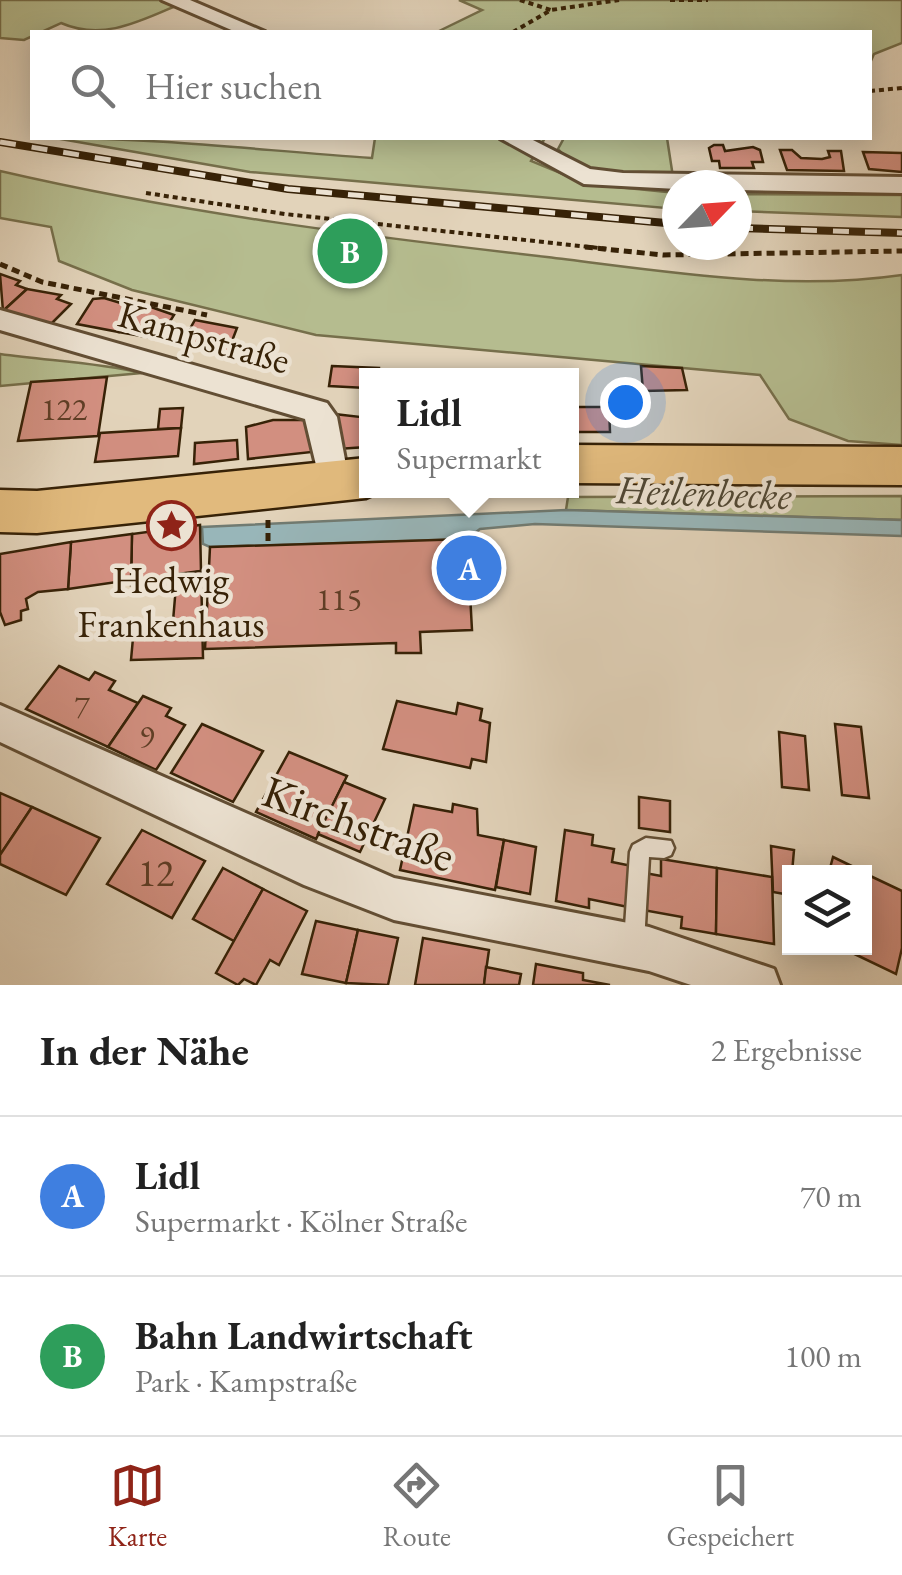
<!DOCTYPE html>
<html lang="de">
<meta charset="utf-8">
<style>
body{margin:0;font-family:"EB Garamond",serif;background:#f2f2f2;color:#222}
.controls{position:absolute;right:30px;bottom:30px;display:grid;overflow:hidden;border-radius:0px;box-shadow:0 5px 25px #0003}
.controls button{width:90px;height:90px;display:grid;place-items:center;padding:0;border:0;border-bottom:2px solid #e0e0e0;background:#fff;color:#222;font:50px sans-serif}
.compass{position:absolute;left:662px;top:170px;width:90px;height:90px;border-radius:50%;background:#fff;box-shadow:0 5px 25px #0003;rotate:65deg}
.you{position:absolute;left:625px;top:402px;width:35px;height:35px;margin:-25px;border:8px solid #fff;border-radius:50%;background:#1a73e8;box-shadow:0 0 0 15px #1a73e833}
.badge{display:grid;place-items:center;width:65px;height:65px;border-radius:50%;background:#8f2418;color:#fff;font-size:32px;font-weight:700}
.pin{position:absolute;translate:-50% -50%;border:5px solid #fff;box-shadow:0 2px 10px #0006}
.popup{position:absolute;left:359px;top:368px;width:220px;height:130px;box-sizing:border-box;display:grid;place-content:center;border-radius:0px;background:#fff;filter:drop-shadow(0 2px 8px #0005);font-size:32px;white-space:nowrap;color:#767676}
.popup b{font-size:38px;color:#222}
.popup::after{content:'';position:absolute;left:50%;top:100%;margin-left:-20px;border:20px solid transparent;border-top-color:#fff}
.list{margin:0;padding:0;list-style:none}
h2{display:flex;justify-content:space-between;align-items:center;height:130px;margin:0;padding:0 40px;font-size:42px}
h2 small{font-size:32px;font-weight:400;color:#767676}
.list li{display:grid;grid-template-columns:65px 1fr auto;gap:30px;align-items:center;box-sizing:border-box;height:160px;padding:0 40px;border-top:2px solid #e0e0e0}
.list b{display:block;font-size:38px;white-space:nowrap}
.list p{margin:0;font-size:32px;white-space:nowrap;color:#767676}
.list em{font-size:32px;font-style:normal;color:#767676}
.icon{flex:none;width:55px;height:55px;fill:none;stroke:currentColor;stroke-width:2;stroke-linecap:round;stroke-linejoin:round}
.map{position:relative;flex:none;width:902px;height:985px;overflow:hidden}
.search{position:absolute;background:#fff;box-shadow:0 5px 25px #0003;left:30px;right:30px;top:30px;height:110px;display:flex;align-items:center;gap:25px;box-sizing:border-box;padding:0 35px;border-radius:0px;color:#767676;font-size:38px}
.sheet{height:450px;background:#fff}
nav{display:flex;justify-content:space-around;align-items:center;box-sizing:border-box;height:140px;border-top:2px solid #e0e0e0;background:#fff;font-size:28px;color:#767676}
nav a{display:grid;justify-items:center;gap:5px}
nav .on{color:#8f2418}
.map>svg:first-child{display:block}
</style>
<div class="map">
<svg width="902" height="985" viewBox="0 0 902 985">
<rect width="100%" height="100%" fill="#e2d3ba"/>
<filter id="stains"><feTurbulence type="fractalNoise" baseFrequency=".002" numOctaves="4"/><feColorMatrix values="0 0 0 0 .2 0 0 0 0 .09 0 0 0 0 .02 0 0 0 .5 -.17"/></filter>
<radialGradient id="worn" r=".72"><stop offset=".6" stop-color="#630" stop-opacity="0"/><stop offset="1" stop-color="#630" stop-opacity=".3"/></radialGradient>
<g fill="#b5bc8f" stroke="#766f4b" stroke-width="2.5">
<path d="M0 0H190C147 17 107 43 61 23L24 40 0 38Z"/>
<polygon points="459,0 902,0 902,43 874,54 870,63 870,32 437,32 482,10"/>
<path d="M55 138C161 138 266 151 372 158L375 138H545L531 161 587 184 677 193V209L250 172Z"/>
<path d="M564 138H667L673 177C634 175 585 181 558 149Z"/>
<path d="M0 171C181 213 363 236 547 257 663 271 786 292 902 275V445L848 441 789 419 760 375 316 335 132 290 59 261 51 227 0 218Z"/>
<polygon points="737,194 902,195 902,217 737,211"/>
<path d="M0 354C49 361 95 362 142 373L0 386Z"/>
<polygon points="902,496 902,520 566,510 568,497"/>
</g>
<polygon fill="#98b6b9" stroke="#717b72" stroke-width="2.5" points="566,510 902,520 902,536 535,524 480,529 467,539 210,547 203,544 202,527"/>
<g fill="#d28f80" stroke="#372207" stroke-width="2.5">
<polygon points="714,145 723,145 725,151 753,147 760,150 763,162 752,162 754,168 720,168 719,161 712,161 709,148"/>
<polygon points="780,150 792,150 801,158 822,159 830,157 828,151 841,151 844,171 787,170"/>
<polygon points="863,152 902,153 902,172 869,169"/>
<polygon points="0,274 20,281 16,285 27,289 3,311"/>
<polygon points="27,289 61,295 57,299 71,304 50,325 3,311"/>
<polygon points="104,298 134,307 119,332 77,324 93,299"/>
<polygon points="148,306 174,315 159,339 119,332 134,307"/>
<polygon points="195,320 237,328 227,354 180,346"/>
<polygon points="332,366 379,368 379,376 366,376 366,388 329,386"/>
<polygon points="641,366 682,368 687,390 643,391"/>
<polygon points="107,377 98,436 18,441 31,382"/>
<polygon points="572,407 609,407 610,432 572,432"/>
<polygon points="183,408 181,428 158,429 160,409"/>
<polygon points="361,412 366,413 366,447 338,449 334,414 360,417"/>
<polygon points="273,420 309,420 312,452 248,459 246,427"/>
<polygon points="181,428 178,456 95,462 100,433"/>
<polygon points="237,440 238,459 194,464 195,443"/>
<polygon points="200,525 201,571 131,585 132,534"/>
<polygon points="132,534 131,580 68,589 71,542"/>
<polygon points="467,539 472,630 420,632 421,653 396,653 396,643 205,649 210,547"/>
<polygon points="71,542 68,589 38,592 26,599 28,609 21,611 21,620 5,625 0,612 0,554"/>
<polygon points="201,571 203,658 131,660 133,638 172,633 177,574"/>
<polygon points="59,666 89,680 95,672 115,681 109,690 138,703 108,747 26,709"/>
<polygon points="143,696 171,708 166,716 185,725 156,770 108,747"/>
<polygon points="397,701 456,714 458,703 482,709 480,720 490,723 486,762 472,759 470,768 383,749"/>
<polygon points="202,724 263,751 233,802 171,773"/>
<polygon points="835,724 861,727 869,798 842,795"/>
<polygon points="779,732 805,736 809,790 782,787"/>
<polygon points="289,752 347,776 316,839 256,812"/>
<polygon points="344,782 385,799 360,852 318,834"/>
<polygon points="0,793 32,807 0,855"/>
<polygon points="639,797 670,801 670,832 639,828"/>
<polygon points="453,804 477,809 478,835 504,840 495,890 400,870 414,805 452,812"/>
<polygon points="32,807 100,838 66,895 0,864 0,855"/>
<polygon points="142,830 205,861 172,918 107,884"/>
<polygon points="565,830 593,835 592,845 614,849 612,862 632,866 628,907 589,899 589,908 556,901"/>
<polygon points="504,840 536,847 530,894 496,887"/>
<polygon points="771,846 794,850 790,895 773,892"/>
<polygon points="833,857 864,872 829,872"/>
<polygon points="661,859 717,868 716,934 681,928 682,917 643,910 645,873 661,876"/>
<polygon points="223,868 263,889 234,941 193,919"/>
<polygon points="717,868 772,877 774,944 716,934"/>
<polygon points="864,873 902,891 902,948 896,974 842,948 864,948"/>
<polygon points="263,889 307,911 279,965 270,960 256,985 244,979 238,985 216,973"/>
<polygon points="316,921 358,930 346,983 302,974"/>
<polygon points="358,930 398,938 388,985 346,983"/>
<polygon points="423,938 489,950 484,985 415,985"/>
<polygon points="536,964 583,973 583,980 610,985 533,985"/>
<polygon points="486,967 521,974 519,985 484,985"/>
</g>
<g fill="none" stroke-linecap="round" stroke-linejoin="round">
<defs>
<polygon id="service" points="646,838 671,841 674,848 671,855 664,858 649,857 644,942 641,949 634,952 627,949 624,942 630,852 633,845"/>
<g id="minor">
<polygon points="162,0 190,0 265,32 236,32"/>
<polygon points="500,138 529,138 590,169 623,173 902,177 902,193 737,190 737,185 677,185 677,189 584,184"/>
<polygon points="0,310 327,403 337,417 349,481 344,490 333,494 322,490 305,419 0,330"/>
<polygon points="0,705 394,878 649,927 774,969 780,985 691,985 649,971 394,920 304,885 0,742"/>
</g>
<g id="primary">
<polygon points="572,445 902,447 902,485 572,483"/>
<polygon points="366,458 366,490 384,490 366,498 37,533 0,532 0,490 37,491"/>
</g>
</defs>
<use href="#service" stroke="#624e34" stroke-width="5"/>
<use href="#minor" stroke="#624e34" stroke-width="6"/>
<use href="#primary" stroke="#372207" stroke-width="5"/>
<g stroke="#372207" stroke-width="4" stroke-dasharray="5 4" stroke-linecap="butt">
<polyline points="520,0 551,10"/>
<polyline points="670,0 708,0"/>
<polyline points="513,32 551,10 619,0"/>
<polyline points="870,91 902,88"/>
<polyline points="146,193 285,214 608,249"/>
</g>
<g stroke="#372207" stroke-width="5" stroke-dasharray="8 5" stroke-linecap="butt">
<polyline points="585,247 663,255 902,251"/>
<polyline points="0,264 42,282 207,315"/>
<polyline points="268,520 268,545"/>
</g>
<use href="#service" fill="#ece2d2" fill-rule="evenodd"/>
<use href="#minor" fill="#ece2d2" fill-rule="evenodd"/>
<use href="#primary" fill="#e1ba7d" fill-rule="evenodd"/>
<defs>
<g id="rail">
<polyline points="0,142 288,189 677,224"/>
<polyline points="737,228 902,233"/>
</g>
</defs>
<use href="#rail" stroke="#372207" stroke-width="8"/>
<use href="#rail" stroke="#ece2d2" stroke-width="5" stroke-dasharray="16" stroke-linecap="butt"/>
</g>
<defs>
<symbol id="sight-ring" viewBox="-11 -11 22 22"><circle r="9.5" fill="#ece2d2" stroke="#8f2418" stroke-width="1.5"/><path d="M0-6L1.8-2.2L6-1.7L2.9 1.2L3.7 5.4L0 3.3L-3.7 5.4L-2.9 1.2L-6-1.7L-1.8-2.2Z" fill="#8f2418"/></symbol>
</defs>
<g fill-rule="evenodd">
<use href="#sight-ring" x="144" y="498" width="55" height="55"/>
</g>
<g text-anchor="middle" stroke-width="9" stroke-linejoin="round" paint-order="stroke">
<g font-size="32" fill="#5e3d25">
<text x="64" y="420">122</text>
<text x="339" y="610">115</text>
<text x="82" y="717">7</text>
<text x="147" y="747">9</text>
</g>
<g font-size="38" fill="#372207" stroke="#ece2d2">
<text transform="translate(204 337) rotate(16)" y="13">Kampstraße</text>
</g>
<g font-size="38" fill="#372207" stroke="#ece2d2">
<text x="171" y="593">Hedwig<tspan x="171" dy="44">Frankenhaus</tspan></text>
</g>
<g font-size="38" fill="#5e3d25">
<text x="156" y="886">12</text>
</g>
<g font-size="40" font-style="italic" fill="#4f4734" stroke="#ece2d2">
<text transform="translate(704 492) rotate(2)" y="14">Heilenbecke</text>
</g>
<g font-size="45" fill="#372207" stroke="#ece2d2">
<text transform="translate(359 823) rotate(20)" y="16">Kirchstraße</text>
</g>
</g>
<rect width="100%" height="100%" filter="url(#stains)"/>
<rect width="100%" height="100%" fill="url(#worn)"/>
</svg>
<div class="controls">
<button><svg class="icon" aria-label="layers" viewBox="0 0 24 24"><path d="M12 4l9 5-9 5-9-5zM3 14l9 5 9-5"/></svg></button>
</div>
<svg class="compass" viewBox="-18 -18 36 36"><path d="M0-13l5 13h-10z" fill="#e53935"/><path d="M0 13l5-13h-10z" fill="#767676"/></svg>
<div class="you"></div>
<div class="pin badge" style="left:469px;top:568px;background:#3f7fe0">A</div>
<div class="popup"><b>Lidl</b>Supermarkt</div>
<div class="pin badge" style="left:350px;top:251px;background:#2e9e5b">B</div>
<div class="search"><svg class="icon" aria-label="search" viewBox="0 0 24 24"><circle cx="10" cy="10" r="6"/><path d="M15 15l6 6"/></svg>Hier suchen</div>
</div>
<section class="sheet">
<h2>In der Nähe<small>2 Ergebnisse</small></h2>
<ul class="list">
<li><span class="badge" style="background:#3f7fe0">A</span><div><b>Lidl</b><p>Supermarkt · Kölner Straße</p></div><em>70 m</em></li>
<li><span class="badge" style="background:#2e9e5b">B</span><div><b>Bahn Landwirtschaft</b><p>Park · Kampstraße</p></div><em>100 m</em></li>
</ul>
</section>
<nav>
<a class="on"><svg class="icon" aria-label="map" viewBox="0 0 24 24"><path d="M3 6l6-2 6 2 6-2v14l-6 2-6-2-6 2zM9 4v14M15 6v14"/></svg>Karte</a>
<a><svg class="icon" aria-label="directions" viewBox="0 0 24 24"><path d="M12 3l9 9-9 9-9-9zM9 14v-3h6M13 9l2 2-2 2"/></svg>Route</a>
<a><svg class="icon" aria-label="saved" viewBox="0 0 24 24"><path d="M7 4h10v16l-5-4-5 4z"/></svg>Gespeichert</a>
</nav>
